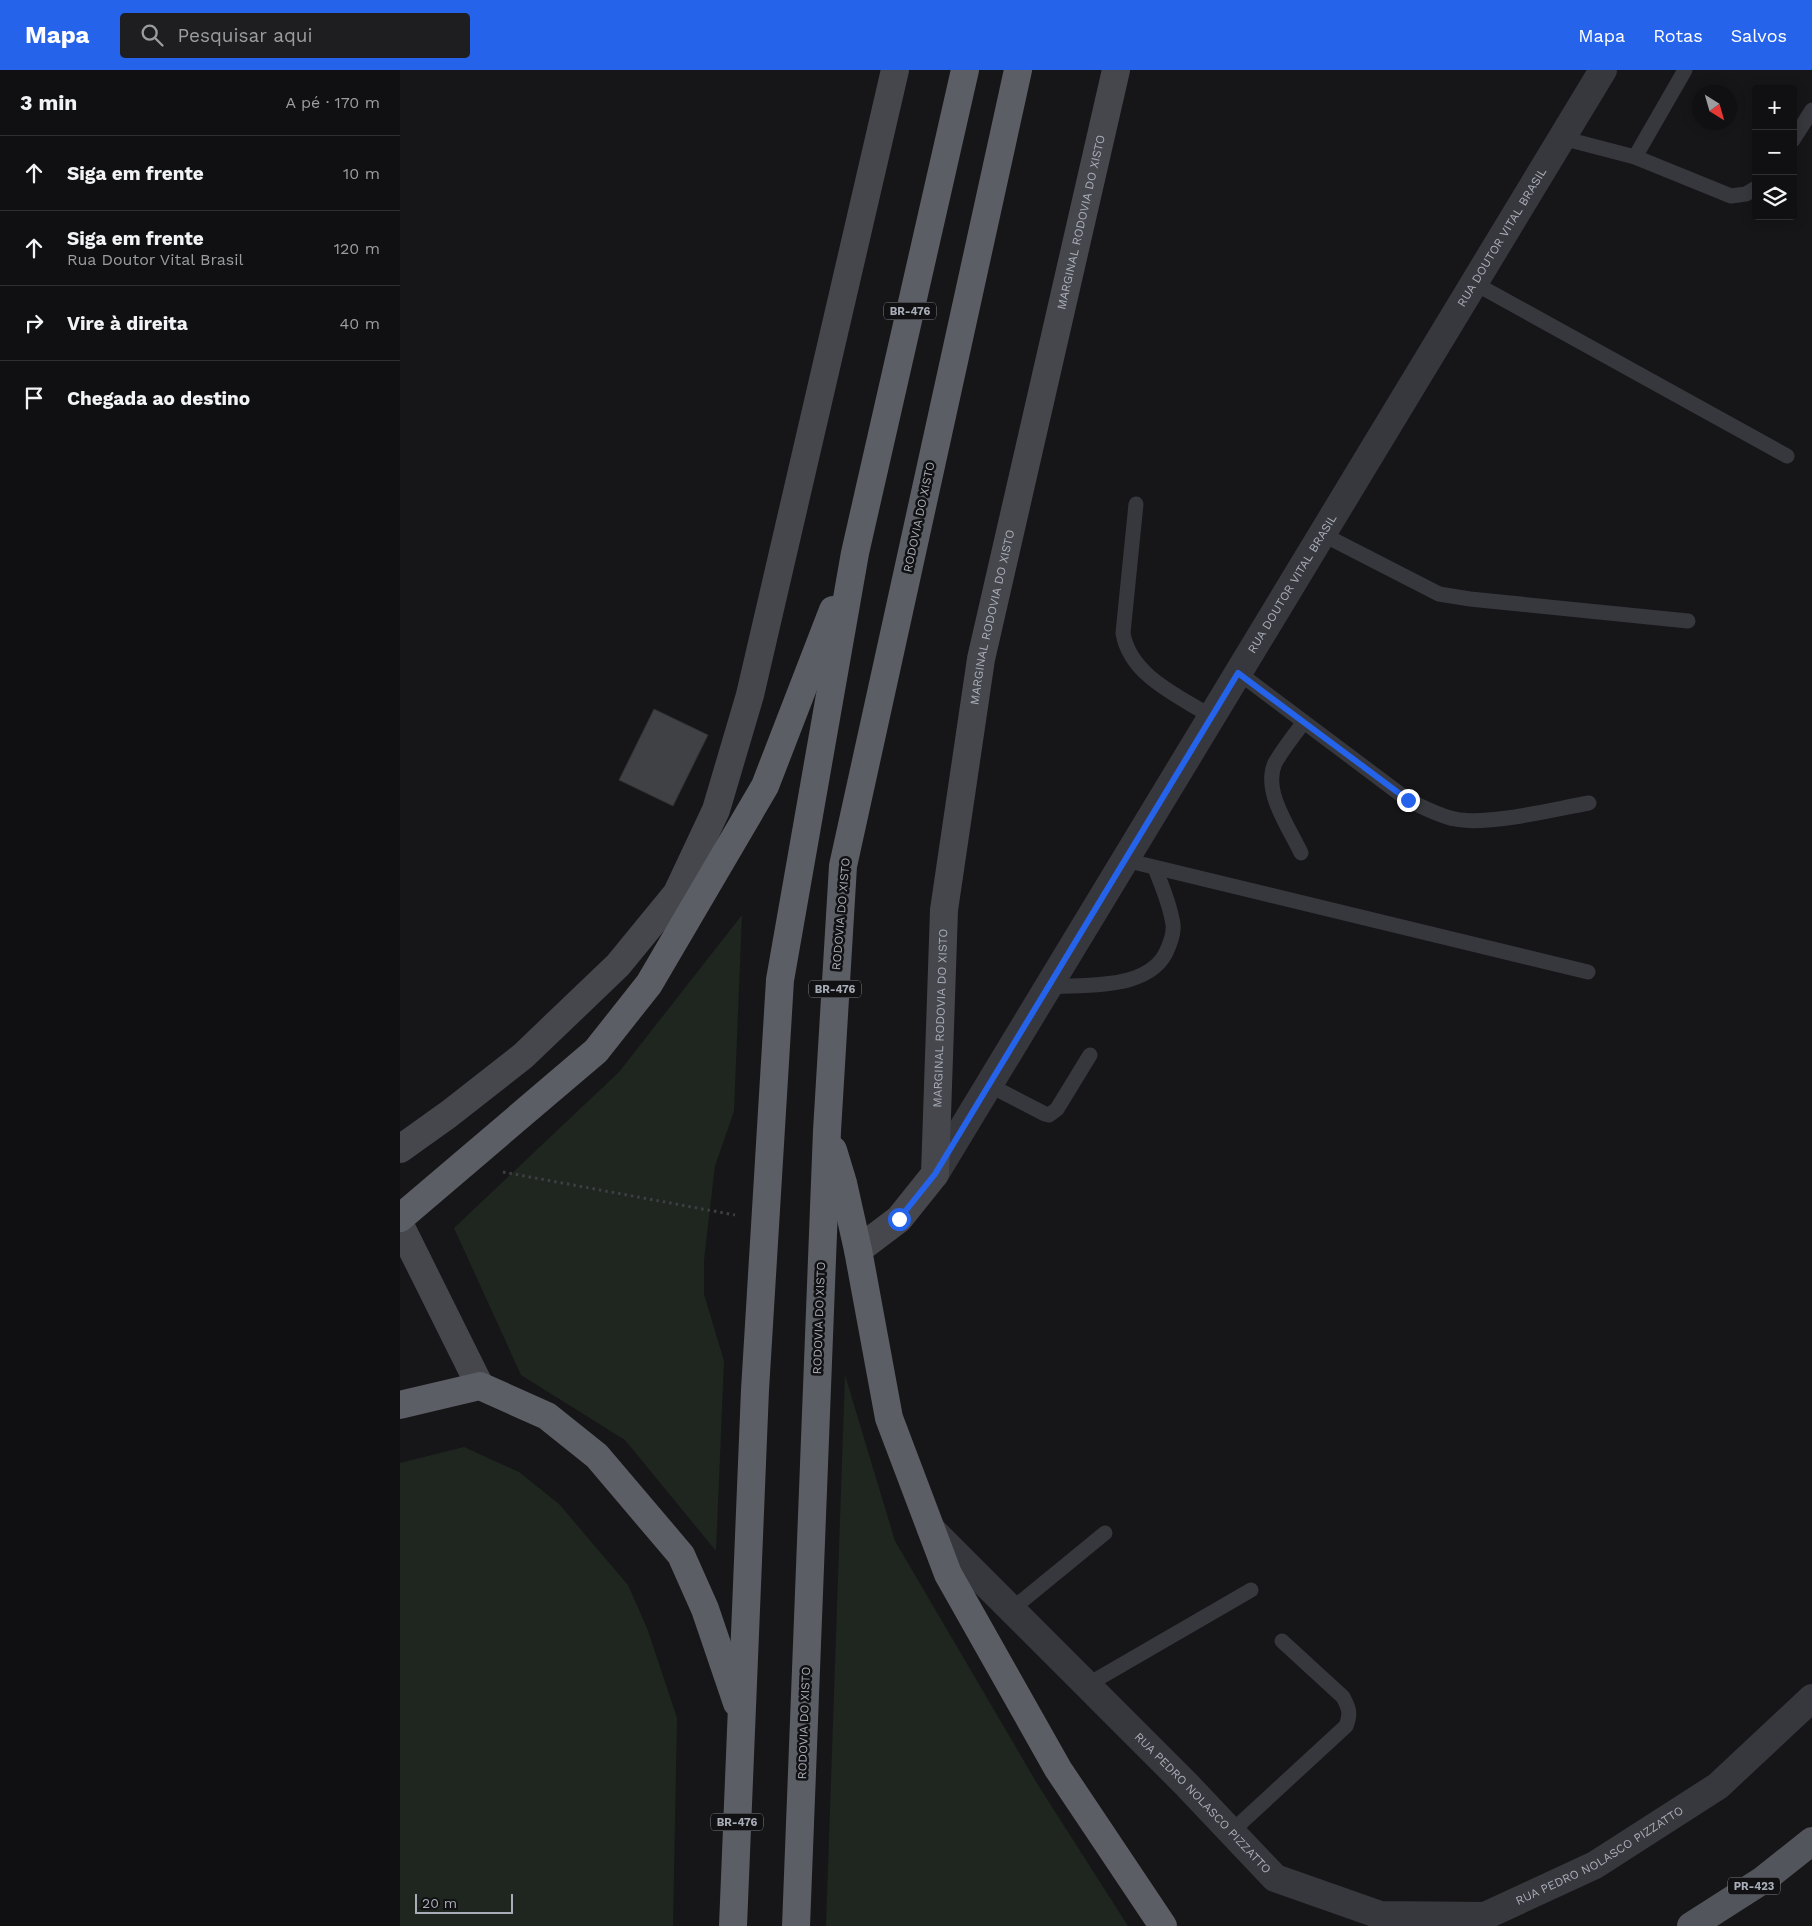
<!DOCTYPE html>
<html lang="pt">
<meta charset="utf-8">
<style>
body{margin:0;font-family:"Work Sans",sans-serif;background:#1e1e20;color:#f1f3f6}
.controls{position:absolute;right:15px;top:15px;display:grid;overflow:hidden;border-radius:5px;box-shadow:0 2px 12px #0003}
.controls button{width:45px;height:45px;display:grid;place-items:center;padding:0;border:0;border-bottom:1px solid #303032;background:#101012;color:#f1f3f6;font:25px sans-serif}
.compass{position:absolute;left:1292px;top:15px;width:45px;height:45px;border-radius:50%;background:#101012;box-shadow:0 2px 12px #0003;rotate:143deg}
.scale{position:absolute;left:15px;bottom:12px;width:98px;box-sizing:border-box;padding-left:5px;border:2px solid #a8adb8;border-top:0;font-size:14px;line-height:18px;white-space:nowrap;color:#a8adb8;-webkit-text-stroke:4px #111113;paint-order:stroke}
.stop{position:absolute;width:15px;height:15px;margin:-11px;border:4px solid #2563eb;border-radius:50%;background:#fff}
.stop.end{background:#2563eb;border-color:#fff;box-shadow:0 1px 5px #0008}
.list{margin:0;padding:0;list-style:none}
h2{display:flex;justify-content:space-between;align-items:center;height:65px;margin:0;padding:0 20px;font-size:21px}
h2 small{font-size:16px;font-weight:400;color:#9c9d9f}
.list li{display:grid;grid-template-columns:32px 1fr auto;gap:15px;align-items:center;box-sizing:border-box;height:75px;padding:0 20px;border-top:1px solid #303032}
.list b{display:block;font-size:19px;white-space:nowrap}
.list p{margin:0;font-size:16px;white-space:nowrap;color:#9c9d9f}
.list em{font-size:16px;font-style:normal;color:#9c9d9f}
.icon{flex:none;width:28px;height:28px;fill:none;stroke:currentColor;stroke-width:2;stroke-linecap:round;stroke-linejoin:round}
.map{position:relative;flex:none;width:1412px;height:1856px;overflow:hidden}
header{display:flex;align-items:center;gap:30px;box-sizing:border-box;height:70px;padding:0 25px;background:#2563eb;color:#fff}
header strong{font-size:24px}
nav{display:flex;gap:28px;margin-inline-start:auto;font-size:18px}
.search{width:350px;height:45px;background:#1e1e20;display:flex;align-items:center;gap:12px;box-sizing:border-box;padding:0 18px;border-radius:5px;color:#9c9d9f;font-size:19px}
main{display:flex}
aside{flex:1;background:#101012}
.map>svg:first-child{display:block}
</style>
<header>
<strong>Mapa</strong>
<div class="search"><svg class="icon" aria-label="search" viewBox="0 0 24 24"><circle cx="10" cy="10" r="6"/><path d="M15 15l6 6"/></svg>Pesquisar aqui</div>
<nav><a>Mapa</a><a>Rotas</a><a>Salvos</a></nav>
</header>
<main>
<aside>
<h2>3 min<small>A pé · 170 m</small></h2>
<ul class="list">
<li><svg class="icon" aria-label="ahead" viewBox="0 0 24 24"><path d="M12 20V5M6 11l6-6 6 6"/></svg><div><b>Siga em frente</b></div><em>10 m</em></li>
<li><svg class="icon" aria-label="ahead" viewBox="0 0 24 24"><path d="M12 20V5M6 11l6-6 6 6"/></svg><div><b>Siga em frente</b><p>Rua Doutor Vital Brasil</p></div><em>120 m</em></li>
<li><svg class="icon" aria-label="right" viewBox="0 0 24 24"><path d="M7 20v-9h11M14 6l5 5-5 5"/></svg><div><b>Vire à direita</b></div><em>40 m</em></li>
<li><svg class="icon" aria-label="arrive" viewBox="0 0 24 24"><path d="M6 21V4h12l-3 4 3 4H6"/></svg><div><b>Chegada ao destino</b></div></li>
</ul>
</aside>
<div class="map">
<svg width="1412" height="1856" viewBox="0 0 1412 1856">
<rect width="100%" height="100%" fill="#161618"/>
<g fill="#1e261f">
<polygon points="342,845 334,1041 315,1096 304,1190 304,1224 324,1291 316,1481 225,1370 121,1305 54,1158 219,1002"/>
<polygon points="445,1305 495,1471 638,1715 728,1856 426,1856"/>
<polygon points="64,1377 119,1402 159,1434 228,1515 247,1558 277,1648 273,1856 0,1856 0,1393"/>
</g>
<polygon fill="#404145" stroke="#303034" points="254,639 308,665 273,736 219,710"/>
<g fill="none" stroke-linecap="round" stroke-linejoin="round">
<polyline stroke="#3d3f44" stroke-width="3" stroke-dasharray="2.5 4" stroke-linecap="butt" points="103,1102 335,1145"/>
<g stroke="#37383d" stroke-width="15">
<polyline points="1162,68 1235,87 1285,0"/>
<polyline points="1393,70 1412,40"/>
<polyline points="1235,87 1331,126 1346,124 1356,118"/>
<polyline points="1074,213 1387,386"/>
<path d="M736 434 723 563C730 606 779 626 812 647"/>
<polyline points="922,464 1039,524 1070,529 1288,551"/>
<path d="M839 603 1008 730C1023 737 1039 746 1055 749 1088 756 1154 739 1189 733"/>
<path d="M901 783C890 759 862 721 875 693 883 679 894 665 904 652"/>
<polyline points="725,790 1188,902"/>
<path d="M649 917C686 914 752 921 768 878 772 868 775 859 772 849 769 832 761 814 755 798"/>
<polyline points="589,1015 645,1044 649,1045 657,1039 690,985"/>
<polyline points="611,1540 705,1463"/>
<polyline points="687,1615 851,1520"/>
<path d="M831 1762 946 1656C951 1644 949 1638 943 1627L882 1571"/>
</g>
<path stroke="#37383d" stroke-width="28" id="s1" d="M531 1459 786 1714 875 1808 980 1845 1085 1846 1195 1795 1318 1716 1412 1628"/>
<path stroke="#37383d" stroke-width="28" id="s2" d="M535 1104 1203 0"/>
<g stroke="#45474d" stroke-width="28">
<polyline points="0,1079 49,1044 123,986 218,895 277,823 316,740 350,625 495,0"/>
<polyline points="0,1155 80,1316"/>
<path id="s3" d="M458 1180 499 1149 535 1104 544 840 581 589 716 0"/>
</g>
<polyline stroke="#53555c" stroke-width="28" points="1291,1856 1363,1810 1412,1771"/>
<g stroke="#5b5e65" stroke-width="28">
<polyline points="433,1080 443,1113 458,1180 489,1348 548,1504 658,1699 763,1856"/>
<polyline points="0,1148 196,981 249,914 365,716 433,540"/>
<polyline points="0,1335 80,1316 147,1346 197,1386 281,1485 305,1539 337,1633"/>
<polyline points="333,1856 355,1320 380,910 455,483 565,0"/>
<polyline points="396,1856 427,1061 443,796 618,0"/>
</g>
</g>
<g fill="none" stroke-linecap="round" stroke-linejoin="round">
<polyline stroke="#2563eb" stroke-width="6" points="499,1149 535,1104 838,603 1008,730"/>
</g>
<g text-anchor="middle" stroke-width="5" stroke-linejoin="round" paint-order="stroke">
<g fill="#111113" stroke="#7b7e86" stroke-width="1">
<rect x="484" y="232.5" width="52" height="17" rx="4"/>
<rect x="409" y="910.5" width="52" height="17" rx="4"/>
<rect x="311" y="1743.5" width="52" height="17" rx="4"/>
<rect x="1328" y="1807.5" width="52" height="17" rx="4"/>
</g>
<g font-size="11" font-weight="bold" fill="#a8adb8">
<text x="510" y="245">BR-476</text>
<text x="435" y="923">BR-476</text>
<text x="337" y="1756">BR-476</text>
<text x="1354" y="1820">PR-423</text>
</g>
<g font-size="12" fill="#a8adb8" stroke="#111113">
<text dy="4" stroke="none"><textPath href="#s3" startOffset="1075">MARGINAL RODOVIA DO XISTO</textPath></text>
<text dy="4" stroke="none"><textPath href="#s2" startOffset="1095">RUA DOUTOR VITAL BRASIL</textPath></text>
<text transform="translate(519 447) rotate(-78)" y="4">RODOVIA DO XISTO</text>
<text dy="4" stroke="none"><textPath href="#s2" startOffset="690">RUA DOUTOR VITAL BRASIL</textPath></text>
<text dy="4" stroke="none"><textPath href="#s3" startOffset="670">MARGINAL RODOVIA DO XISTO</textPath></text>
<text transform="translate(441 844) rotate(-85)" y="4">RODOVIA DO XISTO</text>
<text dy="4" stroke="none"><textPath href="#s3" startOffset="265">MARGINAL RODOVIA DO XISTO</textPath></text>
<text transform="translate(419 1248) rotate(-88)" y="4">RODOVIA DO XISTO</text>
<text transform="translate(404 1653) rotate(-88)" y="4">RODOVIA DO XISTO</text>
<text dy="4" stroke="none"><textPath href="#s1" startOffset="386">RUA PEDRO NOLASCO PIZZATTO</textPath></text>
<text dy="4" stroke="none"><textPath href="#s1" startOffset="836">RUA PEDRO NOLASCO PIZZATTO</textPath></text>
</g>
</g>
</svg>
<div class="controls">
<button>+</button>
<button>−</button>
<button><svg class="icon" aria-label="layers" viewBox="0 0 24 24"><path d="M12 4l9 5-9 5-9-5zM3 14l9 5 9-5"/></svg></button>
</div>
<svg class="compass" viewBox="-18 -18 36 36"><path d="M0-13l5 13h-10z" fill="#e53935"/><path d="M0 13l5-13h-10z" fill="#9c9d9f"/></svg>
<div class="scale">20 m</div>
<div class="stop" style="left:499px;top:1149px"></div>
<div class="stop end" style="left:1008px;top:730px"></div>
</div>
</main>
